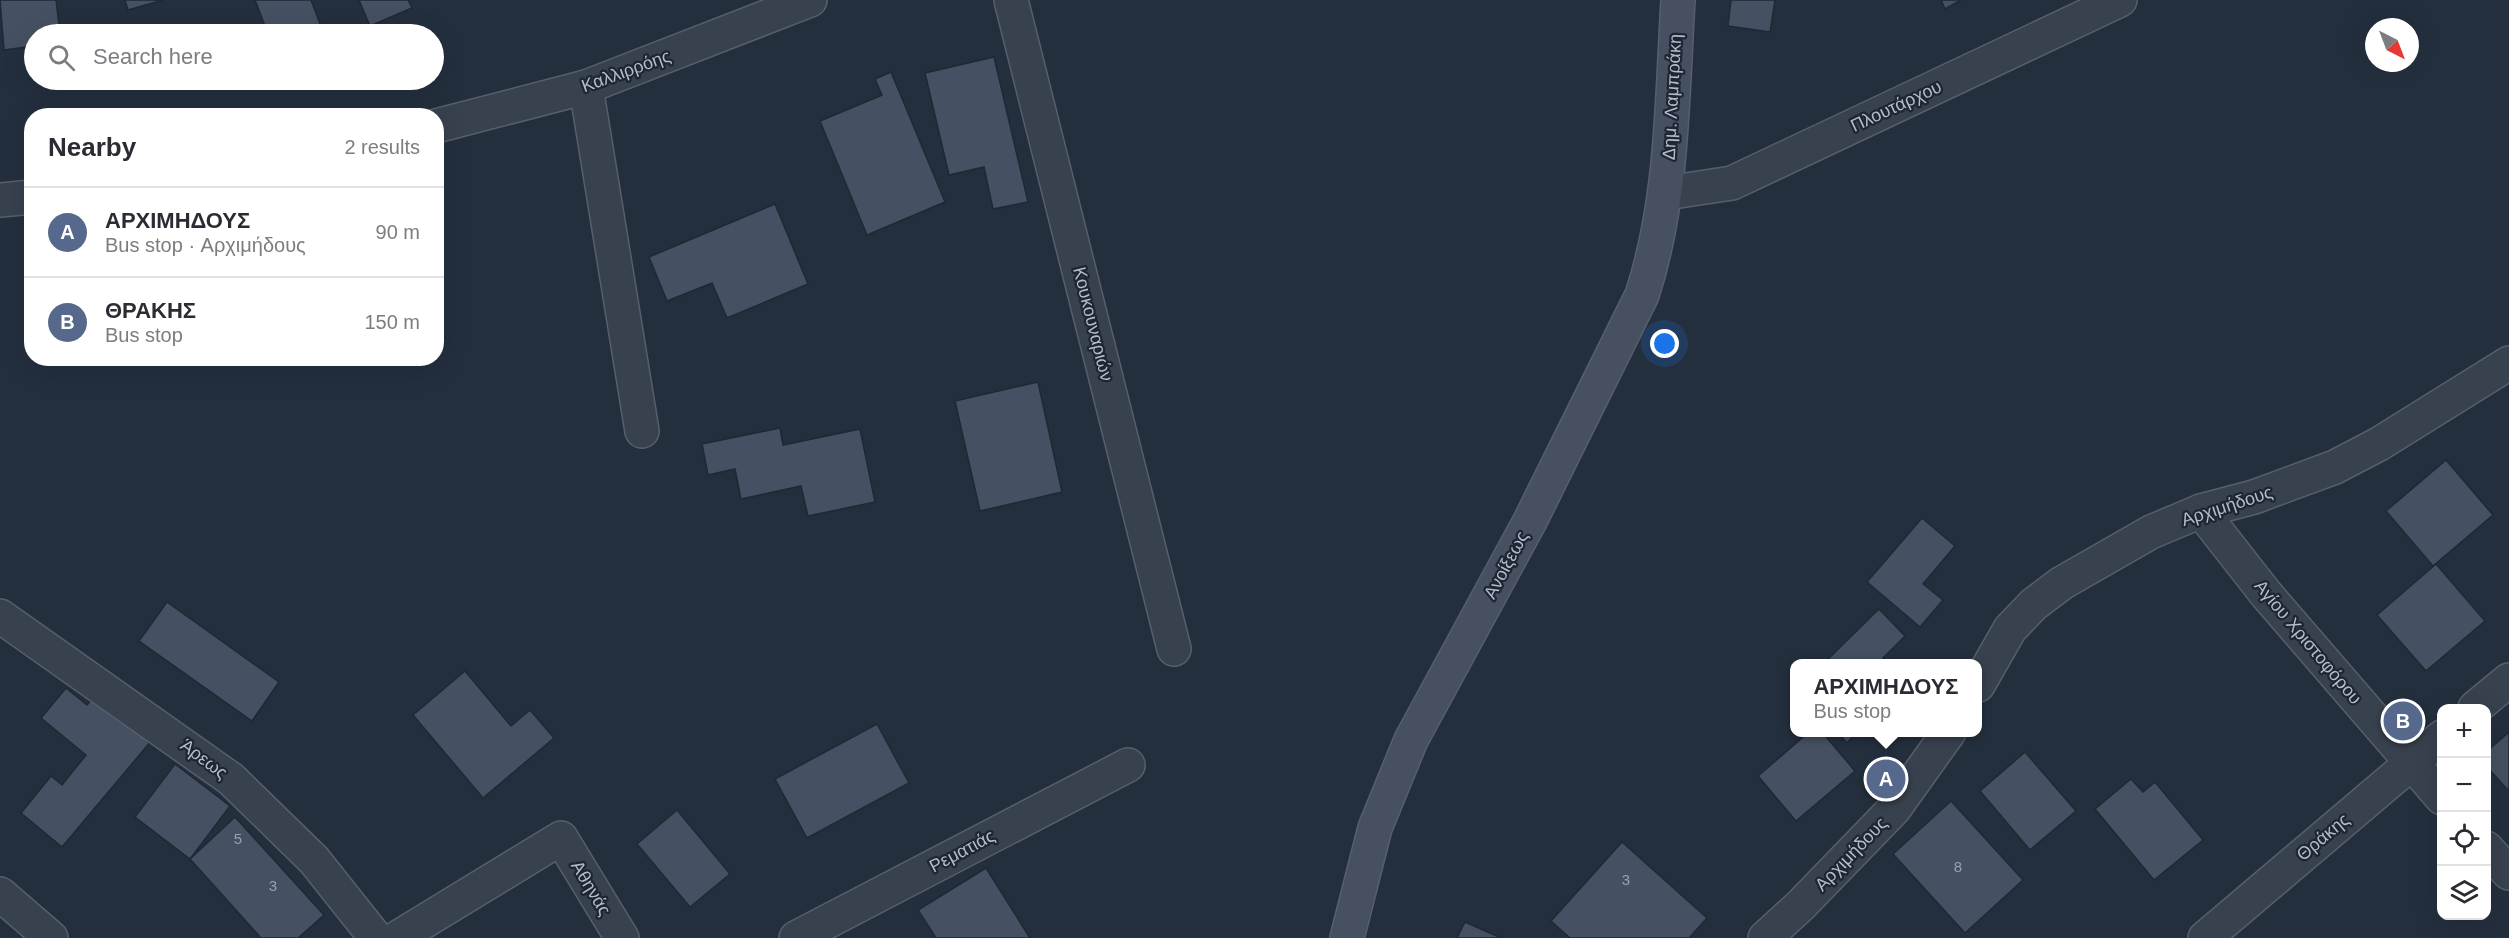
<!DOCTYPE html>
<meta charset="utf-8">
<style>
body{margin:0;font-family:Helvetica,sans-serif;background:#f2f2f3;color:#2b2b33}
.controls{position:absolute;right:18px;bottom:18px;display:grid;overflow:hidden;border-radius:12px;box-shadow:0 6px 24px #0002}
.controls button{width:54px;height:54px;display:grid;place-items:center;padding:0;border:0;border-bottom:2px solid #e1e1e2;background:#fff;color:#2b2b33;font:30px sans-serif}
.compass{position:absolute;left:2365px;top:18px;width:54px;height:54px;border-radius:50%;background:#fff;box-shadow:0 6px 24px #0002;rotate:138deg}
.you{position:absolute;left:1665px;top:344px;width:21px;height:21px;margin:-15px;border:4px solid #fff;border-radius:50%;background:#1a73e8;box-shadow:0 0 0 9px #1a73e833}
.badge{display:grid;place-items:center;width:39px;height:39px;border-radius:50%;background:#56698c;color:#fff;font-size:20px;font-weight:700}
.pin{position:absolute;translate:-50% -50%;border:3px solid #fff;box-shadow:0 2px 6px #0006}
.popup{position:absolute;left:1790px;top:659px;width:192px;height:78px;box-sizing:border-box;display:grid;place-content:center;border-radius:12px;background:#fff;filter:drop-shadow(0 2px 4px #0005);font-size:20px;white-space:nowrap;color:#7c7c81}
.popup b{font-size:22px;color:#2b2b33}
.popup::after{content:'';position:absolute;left:50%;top:100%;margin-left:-12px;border:12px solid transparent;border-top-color:#fff}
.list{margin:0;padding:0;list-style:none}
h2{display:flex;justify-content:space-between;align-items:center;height:78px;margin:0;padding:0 24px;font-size:26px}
h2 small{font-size:20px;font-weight:400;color:#7c7c81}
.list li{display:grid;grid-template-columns:39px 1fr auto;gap:18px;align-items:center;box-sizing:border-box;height:90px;padding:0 24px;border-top:2px solid #e1e1e2}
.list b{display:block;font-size:22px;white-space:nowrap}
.list p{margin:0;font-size:20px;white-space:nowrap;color:#7c7c81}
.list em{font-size:20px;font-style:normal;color:#7c7c81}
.icon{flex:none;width:33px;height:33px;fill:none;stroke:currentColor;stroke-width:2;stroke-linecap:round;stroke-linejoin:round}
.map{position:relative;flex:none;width:2509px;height:938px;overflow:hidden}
.search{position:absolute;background:#fff;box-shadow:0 6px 24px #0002;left:24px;top:24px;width:420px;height:66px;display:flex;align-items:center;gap:15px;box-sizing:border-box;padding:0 21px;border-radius:33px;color:#7c7c81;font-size:22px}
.panel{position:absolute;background:#fff;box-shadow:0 6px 24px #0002;left:24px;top:108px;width:420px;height:258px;border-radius:24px}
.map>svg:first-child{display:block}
</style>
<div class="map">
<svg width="2509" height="938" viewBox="0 0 2509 938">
<rect width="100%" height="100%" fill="#242f3e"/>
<g fill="#455162" stroke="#1f2835" stroke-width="1.5">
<polygon points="0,0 56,0 60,34 34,34 34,46 4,50"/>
<polygon points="125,0 163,0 128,10"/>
<polygon points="255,0 311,0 322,29 309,34 268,34"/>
<polygon points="359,0 408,0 412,8 370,26"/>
<polygon points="1731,0 1775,0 1770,32 1728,26"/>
<polygon points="1941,0 1961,0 1945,9"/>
<polygon points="994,57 1028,202 993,209 984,167 949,175 925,73"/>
<polygon points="891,72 945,202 867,235 820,121 882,95 875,79"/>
<polygon points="775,204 808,284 727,318 712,283 667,301 649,257"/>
<polygon points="1038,382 1062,492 980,511 955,401"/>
<polygon points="780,428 783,445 860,429 875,502 808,516 801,486 741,499 735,469 708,475 702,444"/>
<polygon points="2446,460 2493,515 2433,566 2386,511"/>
<polygon points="1922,518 1955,546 1923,584 1943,600 1920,627 1867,582"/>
<polygon points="2436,564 2485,621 2426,671 2377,615"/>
<polygon points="167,602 279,682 252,721 139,641"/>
<polygon points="1879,609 1905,636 1883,658 1888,664 1823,664"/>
<polygon points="465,671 511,726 530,710 554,738 483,798 413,715"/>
<polygon points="66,688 87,705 96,694 152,740 62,847 21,813 51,776 62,785 86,755 41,718"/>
<polygon points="877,724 909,783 807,838 775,779"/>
<polygon points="1809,732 1822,732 1855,771 1796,821 1758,776"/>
<polygon points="1837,732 1857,732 1847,743"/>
<polygon points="2509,732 2509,791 2486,766 2486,752"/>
<polygon points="2025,752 2076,811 2030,850 1980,791"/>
<polygon points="175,764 230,806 190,859 135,817"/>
<polygon points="2131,779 2143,792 2155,782 2203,840 2154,880 2095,809"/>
<polygon points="1951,801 2023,880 1965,933 1893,854"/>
<polygon points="677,810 730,874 690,907 637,844"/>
<polygon points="235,817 324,915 298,938 261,938 190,859"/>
<polygon points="1622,842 1707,918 1689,938 1570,938 1551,921"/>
<polygon points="986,868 1030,938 936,938 918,910"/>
<polygon points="1465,922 1501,938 1457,938"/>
</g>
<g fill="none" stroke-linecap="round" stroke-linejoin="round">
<defs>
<g id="street">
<polyline points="1011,0 1174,649"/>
<polyline points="586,87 642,431"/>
<polyline points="436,126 586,87 810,0"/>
<polyline points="1666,193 1732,183 2120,0"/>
<polyline points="0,200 32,197"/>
<polyline points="2201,511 2266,594 2442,798"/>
<polyline points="0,616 231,779 314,860 376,938"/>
<polyline points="1978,685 2010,629 2034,604 2062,583 2151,532 2201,511 2254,497 2335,467 2379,444 2509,363"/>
<polyline points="2475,708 2509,680"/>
<polyline points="2486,848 2509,873"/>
<polyline points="0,894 51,938"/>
<polyline points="397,938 561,838 622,938"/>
<polyline points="796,938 1128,765"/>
<polyline points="1765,938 1801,905 1894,809 1949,732"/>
<polyline points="2205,938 2442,737"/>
</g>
<path id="secondary" d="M1347 938 1375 828 1411 740 1530 521 1642 295C1673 200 1672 99 1678 0"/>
</defs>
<use href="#street" stroke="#565f6c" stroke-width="36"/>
<use href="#secondary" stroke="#565f6c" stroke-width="36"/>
<use href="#street" stroke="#38414e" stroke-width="33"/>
<use href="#secondary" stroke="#465061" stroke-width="33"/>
</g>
<g text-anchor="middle" stroke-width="4.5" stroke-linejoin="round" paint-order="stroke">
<g font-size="15" fill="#98a1af">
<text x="238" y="844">5</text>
<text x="1958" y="872">8</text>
<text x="1626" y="885">3</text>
<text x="273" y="891">3</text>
</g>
<g font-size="18" fill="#b4bcc9" stroke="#1d2633">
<text transform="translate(626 71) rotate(-20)" y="6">Καλλιρρόης</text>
<text transform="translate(1672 97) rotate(-87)" y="6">Δημ. Λαμπράκη</text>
<text transform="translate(1896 106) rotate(-25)" y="6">Πλουτάρχου</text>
<text transform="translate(1093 324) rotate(76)" y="6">Κουκουναριών</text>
<text transform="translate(2227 506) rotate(-18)" y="6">Αρχιμήδους</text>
<text transform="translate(1506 565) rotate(-62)" y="6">Ανοίξεως</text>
<text transform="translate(2308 642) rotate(50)" y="6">Αγίου Χριστοφόρου</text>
<text transform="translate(204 759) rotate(37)" y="6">Άρεως</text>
<text transform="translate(2323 837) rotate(-40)" y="6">Θράκης</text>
<text transform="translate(962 851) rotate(-28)" y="6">Ρεματιάς</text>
<text transform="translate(1851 854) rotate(-46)" y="6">Αρχιμήδους</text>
<text transform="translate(591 888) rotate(59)" y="6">Αθηνάς</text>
</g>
</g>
</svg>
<div class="controls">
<button>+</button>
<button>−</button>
<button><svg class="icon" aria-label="locate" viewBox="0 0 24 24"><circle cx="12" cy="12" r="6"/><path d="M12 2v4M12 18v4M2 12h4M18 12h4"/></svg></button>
<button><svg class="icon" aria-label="layers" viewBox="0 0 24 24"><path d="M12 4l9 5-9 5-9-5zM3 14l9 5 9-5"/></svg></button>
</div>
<svg class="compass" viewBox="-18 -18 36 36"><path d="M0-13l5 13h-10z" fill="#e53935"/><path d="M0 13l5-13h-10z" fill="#7c7c81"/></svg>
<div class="you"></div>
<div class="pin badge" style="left:1886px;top:779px">A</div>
<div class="popup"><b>ΑΡΧΙΜΗΔΟΥΣ</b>Bus stop</div>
<div class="pin badge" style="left:2403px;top:721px">B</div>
<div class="search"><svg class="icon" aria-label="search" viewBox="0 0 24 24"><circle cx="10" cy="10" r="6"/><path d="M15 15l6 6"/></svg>Search here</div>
<section class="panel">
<h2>Nearby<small>2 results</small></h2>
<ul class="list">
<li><span class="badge">A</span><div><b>ΑΡΧΙΜΗΔΟΥΣ</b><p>Bus stop · Αρχιμήδους</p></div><em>90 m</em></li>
<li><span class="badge">B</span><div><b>ΘΡΑΚΗΣ</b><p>Bus stop</p></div><em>150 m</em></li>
</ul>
</section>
</div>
